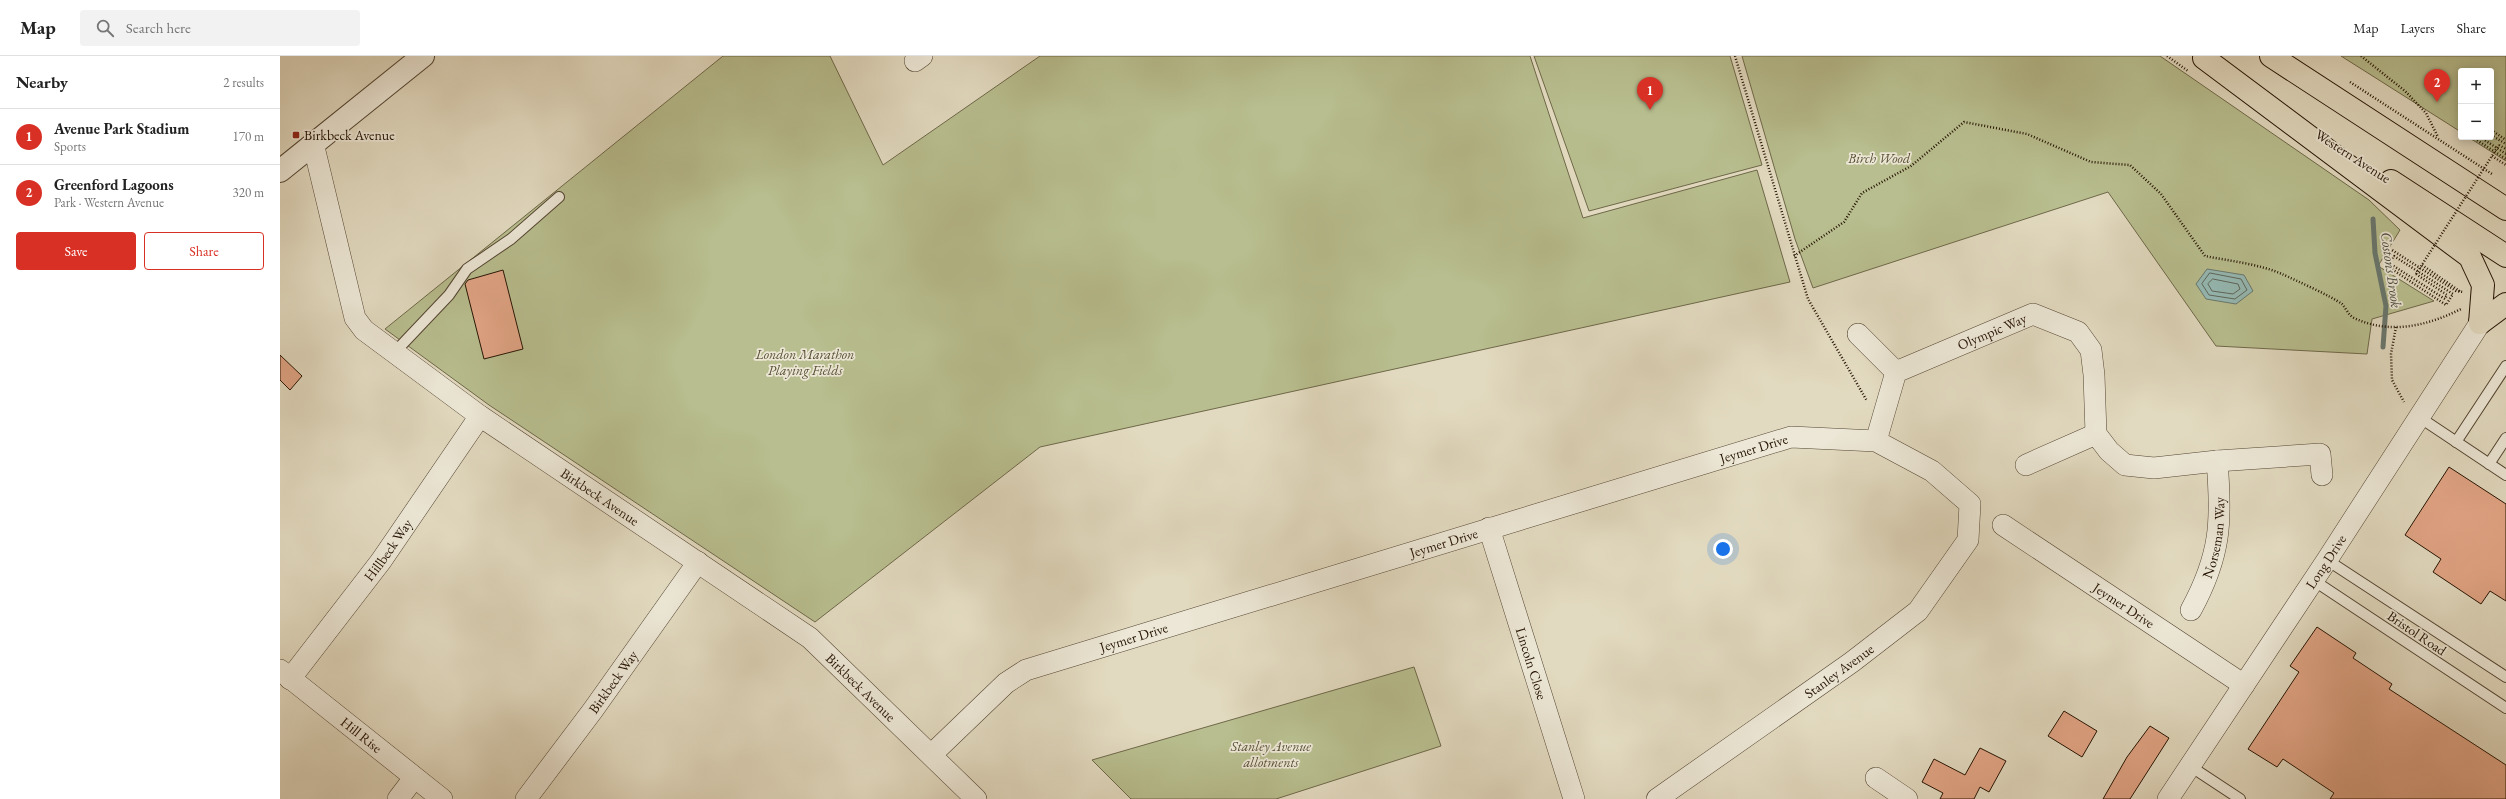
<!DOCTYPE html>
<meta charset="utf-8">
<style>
body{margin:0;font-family:"EB Garamond",serif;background:#f2f2f2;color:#222}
.controls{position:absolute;right:12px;top:12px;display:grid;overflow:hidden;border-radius:4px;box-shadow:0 2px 10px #0003}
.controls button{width:36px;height:36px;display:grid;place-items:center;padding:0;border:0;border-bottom:1px solid #e0e0e0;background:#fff;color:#222;font:20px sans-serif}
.you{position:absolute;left:1443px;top:493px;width:14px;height:14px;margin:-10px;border:3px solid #fff;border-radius:50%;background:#1a73e8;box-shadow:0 0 0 6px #1a73e833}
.badge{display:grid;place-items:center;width:26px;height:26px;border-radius:50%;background:#d93025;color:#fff;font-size:13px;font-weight:700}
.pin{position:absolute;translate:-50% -33px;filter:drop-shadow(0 1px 2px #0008)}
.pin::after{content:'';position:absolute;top:21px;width:14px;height:12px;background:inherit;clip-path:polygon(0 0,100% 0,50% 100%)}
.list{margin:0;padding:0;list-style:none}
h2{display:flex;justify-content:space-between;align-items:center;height:52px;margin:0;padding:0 16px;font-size:17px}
h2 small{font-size:13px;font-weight:400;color:#767676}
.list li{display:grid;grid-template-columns:26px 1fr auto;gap:12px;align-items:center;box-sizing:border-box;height:56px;padding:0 16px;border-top:1px solid #e0e0e0}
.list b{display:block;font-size:15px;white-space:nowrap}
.list p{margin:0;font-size:13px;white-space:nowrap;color:#767676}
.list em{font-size:13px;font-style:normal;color:#767676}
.actions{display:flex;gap:8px;padding:12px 16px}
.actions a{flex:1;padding:9px 0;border:1px solid #d93025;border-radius:4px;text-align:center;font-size:14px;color:#d93025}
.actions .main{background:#d93025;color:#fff}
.icon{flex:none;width:22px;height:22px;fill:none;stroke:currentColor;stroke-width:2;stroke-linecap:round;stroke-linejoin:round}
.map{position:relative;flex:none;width:2226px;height:743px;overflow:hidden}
header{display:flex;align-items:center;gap:24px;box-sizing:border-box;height:56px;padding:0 20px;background:#fff;border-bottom:1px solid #e0e0e0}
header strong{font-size:19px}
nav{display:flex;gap:22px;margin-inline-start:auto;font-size:14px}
.search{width:280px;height:36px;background:#f2f2f2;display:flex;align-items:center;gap:10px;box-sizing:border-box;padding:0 14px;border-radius:4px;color:#767676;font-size:15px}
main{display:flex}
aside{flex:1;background:#fff}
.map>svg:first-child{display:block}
</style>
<header>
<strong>Map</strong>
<div class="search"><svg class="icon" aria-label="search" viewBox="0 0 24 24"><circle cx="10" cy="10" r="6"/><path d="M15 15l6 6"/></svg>Search here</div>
<nav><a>Map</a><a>Layers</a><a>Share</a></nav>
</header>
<main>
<aside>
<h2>Nearby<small>2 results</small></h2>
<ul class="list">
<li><span class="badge">1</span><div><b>Avenue Park Stadium</b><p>Sports</p></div><em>170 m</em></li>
<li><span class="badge">2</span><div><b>Greenford Lagoons</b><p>Park · Western Avenue</p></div><em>320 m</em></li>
</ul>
<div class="actions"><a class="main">Save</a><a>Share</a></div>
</aside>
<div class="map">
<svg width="2226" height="743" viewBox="0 0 2226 743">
<rect width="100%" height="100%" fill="#e2dac0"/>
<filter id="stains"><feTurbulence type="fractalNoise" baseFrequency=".005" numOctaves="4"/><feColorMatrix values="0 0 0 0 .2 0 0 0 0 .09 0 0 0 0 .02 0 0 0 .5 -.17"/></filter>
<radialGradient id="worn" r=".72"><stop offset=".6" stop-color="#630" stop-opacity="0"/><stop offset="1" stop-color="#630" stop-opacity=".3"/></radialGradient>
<g fill="#b8be8f" stroke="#6e6849">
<polygon points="443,0 550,0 603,109 760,0 1250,0 1303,162 1477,114 1510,226 760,391 535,566 209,349 105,273"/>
<polygon points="1254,0 1450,0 1482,109 1309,155"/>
<polygon points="1462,0 1880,0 2089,144 2120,174 2098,210 2154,245 2092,263 2087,298 1936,290 1828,136 1533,232 1515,183"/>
<polygon points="2061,0 2226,0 2226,105 2188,81 2211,81 2211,15 2181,15 2181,76"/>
<polygon points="1134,611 1161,690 996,743 851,743 812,704"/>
</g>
<polygon fill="#95bab5" stroke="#68776e" points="1927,213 1964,219 1973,235 1956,248 1926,243 1916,228"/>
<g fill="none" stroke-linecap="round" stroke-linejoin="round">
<g stroke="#5d665c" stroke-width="1">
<polygon points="1930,217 1961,223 1967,234 1955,243 1929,239 1922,228"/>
<polygon points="1933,223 1958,228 1960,233 1953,238 1932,235 1928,228"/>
</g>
<polyline stroke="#68776e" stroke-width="5" points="2093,163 2095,197 2106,250 2103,291"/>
</g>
<g fill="#e2a586" stroke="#251303">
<polygon points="223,214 243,293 204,303 185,228 188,224"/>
<polygon points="0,299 22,320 10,334 0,324"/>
<polygon points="2169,411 2226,448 2226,545 2210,535 2201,548 2153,516 2161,503 2125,479"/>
<polygon points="2037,571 2076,597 2073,602 2112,628 2109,633 2226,709 2226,743 2050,743 2054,737 2003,703 1997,711 1968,693 2019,616 2010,610"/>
<polygon points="1784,655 1817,675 1802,701 1768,680"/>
<polygon points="1870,670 1889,682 1850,743 1823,743 1847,701"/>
<polygon points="1700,692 1726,705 1709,736 1700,731 1694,743 1660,743 1663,737 1642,726 1654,703 1685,719"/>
</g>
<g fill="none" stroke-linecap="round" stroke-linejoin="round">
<defs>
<g id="service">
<polyline points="114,297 169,239 187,213 231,183 279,141"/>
<polyline points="2139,361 2226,419"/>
<polyline points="2176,386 2226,310"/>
<polyline points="2209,408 2226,382"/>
<polyline points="2047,504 2226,621"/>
<polyline points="2033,524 2226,652"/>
<polyline points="1910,710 1960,743"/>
</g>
<g id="minor">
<polyline points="635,5 642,0"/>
<path id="s1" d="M33 87 75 262 84 274 200 360 530 582 696 743"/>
<polyline points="1578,278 1616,316"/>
<path id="s2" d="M1596 385 1616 316 1753 258 1798 276 1811 294 1814 319 1816 378 1829 395 1845 409 1874 412 1937 405 2040 398 2042 419"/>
<polyline points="1746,409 1816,378"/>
<path id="s3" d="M1723 469 1964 629"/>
<path id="s4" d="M1209 472 1294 743"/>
<path id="s5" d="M1911 554C1941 499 1942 465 1937 405"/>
<path id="s6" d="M0 614 162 743"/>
<path id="s7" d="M10 623 101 505 200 360"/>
<path id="s8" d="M652 698 726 627 746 614 1511 381 1596 385 1652 415 1690 448 1688 484 1638 555 1572 606 1377 743"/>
<polyline points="1596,722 1627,743"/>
<polyline points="118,743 134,722"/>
<path id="s9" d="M246 743 313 654 418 506"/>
<path id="s10" d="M1888 743 2047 504 2200 267"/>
</g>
<polyline id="tertiary" points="0,115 143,0"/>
<g id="trunk">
<polyline points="1991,0 2226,153"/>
<polyline points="1924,2 2190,201 2203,229 2200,267"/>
<polyline points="2111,125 2226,200"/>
<polyline points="2200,267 2226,248"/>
</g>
</defs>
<use href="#service" stroke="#544532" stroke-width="12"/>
<use href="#minor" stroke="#544532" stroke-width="22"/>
<use href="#tertiary" stroke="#544532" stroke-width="24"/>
<use href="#trunk" stroke="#251303" stroke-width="24"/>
<g stroke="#251303" stroke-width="2.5" stroke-dasharray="1 2" stroke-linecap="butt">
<polyline points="1455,0 1528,243 1587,345"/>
<polyline points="1887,0 1908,15"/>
<polyline points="2081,0 2125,35 2146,57 2158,81"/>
<polyline points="2070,26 2212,118"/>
<polyline points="2211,74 2226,84"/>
<polyline points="2211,79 2226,88"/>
<polyline points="2192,81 2226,103"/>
<polyline points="2200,81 2226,98"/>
<polyline points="2219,89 2226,93"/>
<polyline points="2212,100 2226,109"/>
<path d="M1514 200 1564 166 1582 137 1631 110 1684 66 1747 78 1811 106 1850 109 1881 138 1925 200C1950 205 1979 208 2002 218 2017 225 2049 239 2062 248 2066 252 2068 259 2074 262 2110 279 2147 270 2181 253"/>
<polyline points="2142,209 2181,236"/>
<polyline points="2136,218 2167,239 2165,243 2109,207 2114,200 2173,238 2166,249 2104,208 2112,194 2176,235 2183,236"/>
<polyline points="2116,271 2111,298 2112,324 2124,346"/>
</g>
<use href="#service" stroke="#ece7d6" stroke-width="10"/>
<use href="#minor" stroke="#ece7d6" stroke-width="21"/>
<use href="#tertiary" stroke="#ece7d6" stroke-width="22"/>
<use href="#trunk" stroke="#e2dac0" stroke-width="22"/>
<polyline stroke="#251303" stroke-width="2.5" stroke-dasharray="1 2" stroke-linecap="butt" points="2136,218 2219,89"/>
</g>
<rect fill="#8f2418" stroke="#ece7d6" stroke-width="1.5" x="12" y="75" width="8" height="8" rx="2"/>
<g text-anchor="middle" stroke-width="3.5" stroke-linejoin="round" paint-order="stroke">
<g font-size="14" fill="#251303" stroke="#ece7d6" text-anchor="start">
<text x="24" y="84">Birkbeck Avenue</text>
</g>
<g font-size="14" fill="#251303" stroke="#ece7d6">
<text transform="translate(2073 100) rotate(33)" y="5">Western Avenue</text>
<text dy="5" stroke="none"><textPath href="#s2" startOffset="176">Olympic Way</textPath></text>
<text dy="5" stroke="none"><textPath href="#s8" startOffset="887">Jeymer Drive</textPath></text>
<text dy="5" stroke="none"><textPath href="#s1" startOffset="484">Birkbeck Avenue</textPath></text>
<text dy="5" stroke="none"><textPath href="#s5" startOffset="77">Norseman Way</textPath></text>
<text dy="5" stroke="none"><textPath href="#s8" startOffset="563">Jeymer Drive</textPath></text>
<text dy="5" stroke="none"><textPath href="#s7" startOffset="162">Hillbeck Way</textPath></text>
<text dy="5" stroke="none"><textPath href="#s10" startOffset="285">Long Drive</textPath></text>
<text dy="5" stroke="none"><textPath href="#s3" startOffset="145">Jeymer Drive</textPath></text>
<text transform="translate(2137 577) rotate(34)" y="5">Bristol Road</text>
<text dy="5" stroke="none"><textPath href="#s8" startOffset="239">Jeymer Drive</textPath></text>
<text dy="5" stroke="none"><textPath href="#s4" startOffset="142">Lincoln Close</textPath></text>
<text transform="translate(1559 615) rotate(-36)" y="5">Stanley Avenue</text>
<text dy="5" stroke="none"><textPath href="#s9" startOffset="146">Birkbeck Way</textPath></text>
<text dy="5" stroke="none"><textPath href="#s1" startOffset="808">Birkbeck Avenue</textPath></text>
<text dy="5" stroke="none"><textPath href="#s6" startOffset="104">Hill Rise</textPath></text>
</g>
<g font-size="14" font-style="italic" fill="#584f34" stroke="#ece7d6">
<text x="1599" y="107">Birch Wood</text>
<text x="525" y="303">London Marathon<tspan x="525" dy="16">Playing Fields</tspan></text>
<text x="991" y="695">Stanley Avenue<tspan x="991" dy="16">allotments</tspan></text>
</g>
<g font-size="15" font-style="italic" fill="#4c4d41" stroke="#ece7d6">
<text transform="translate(2111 214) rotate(82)" y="5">Costons Brook</text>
</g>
</g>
<rect width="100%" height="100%" filter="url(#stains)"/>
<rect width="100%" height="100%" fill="url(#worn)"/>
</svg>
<div class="controls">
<button>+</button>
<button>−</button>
</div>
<div class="you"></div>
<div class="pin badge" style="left:1370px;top:54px">1</div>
<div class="pin badge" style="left:2157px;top:46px">2</div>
</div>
</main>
